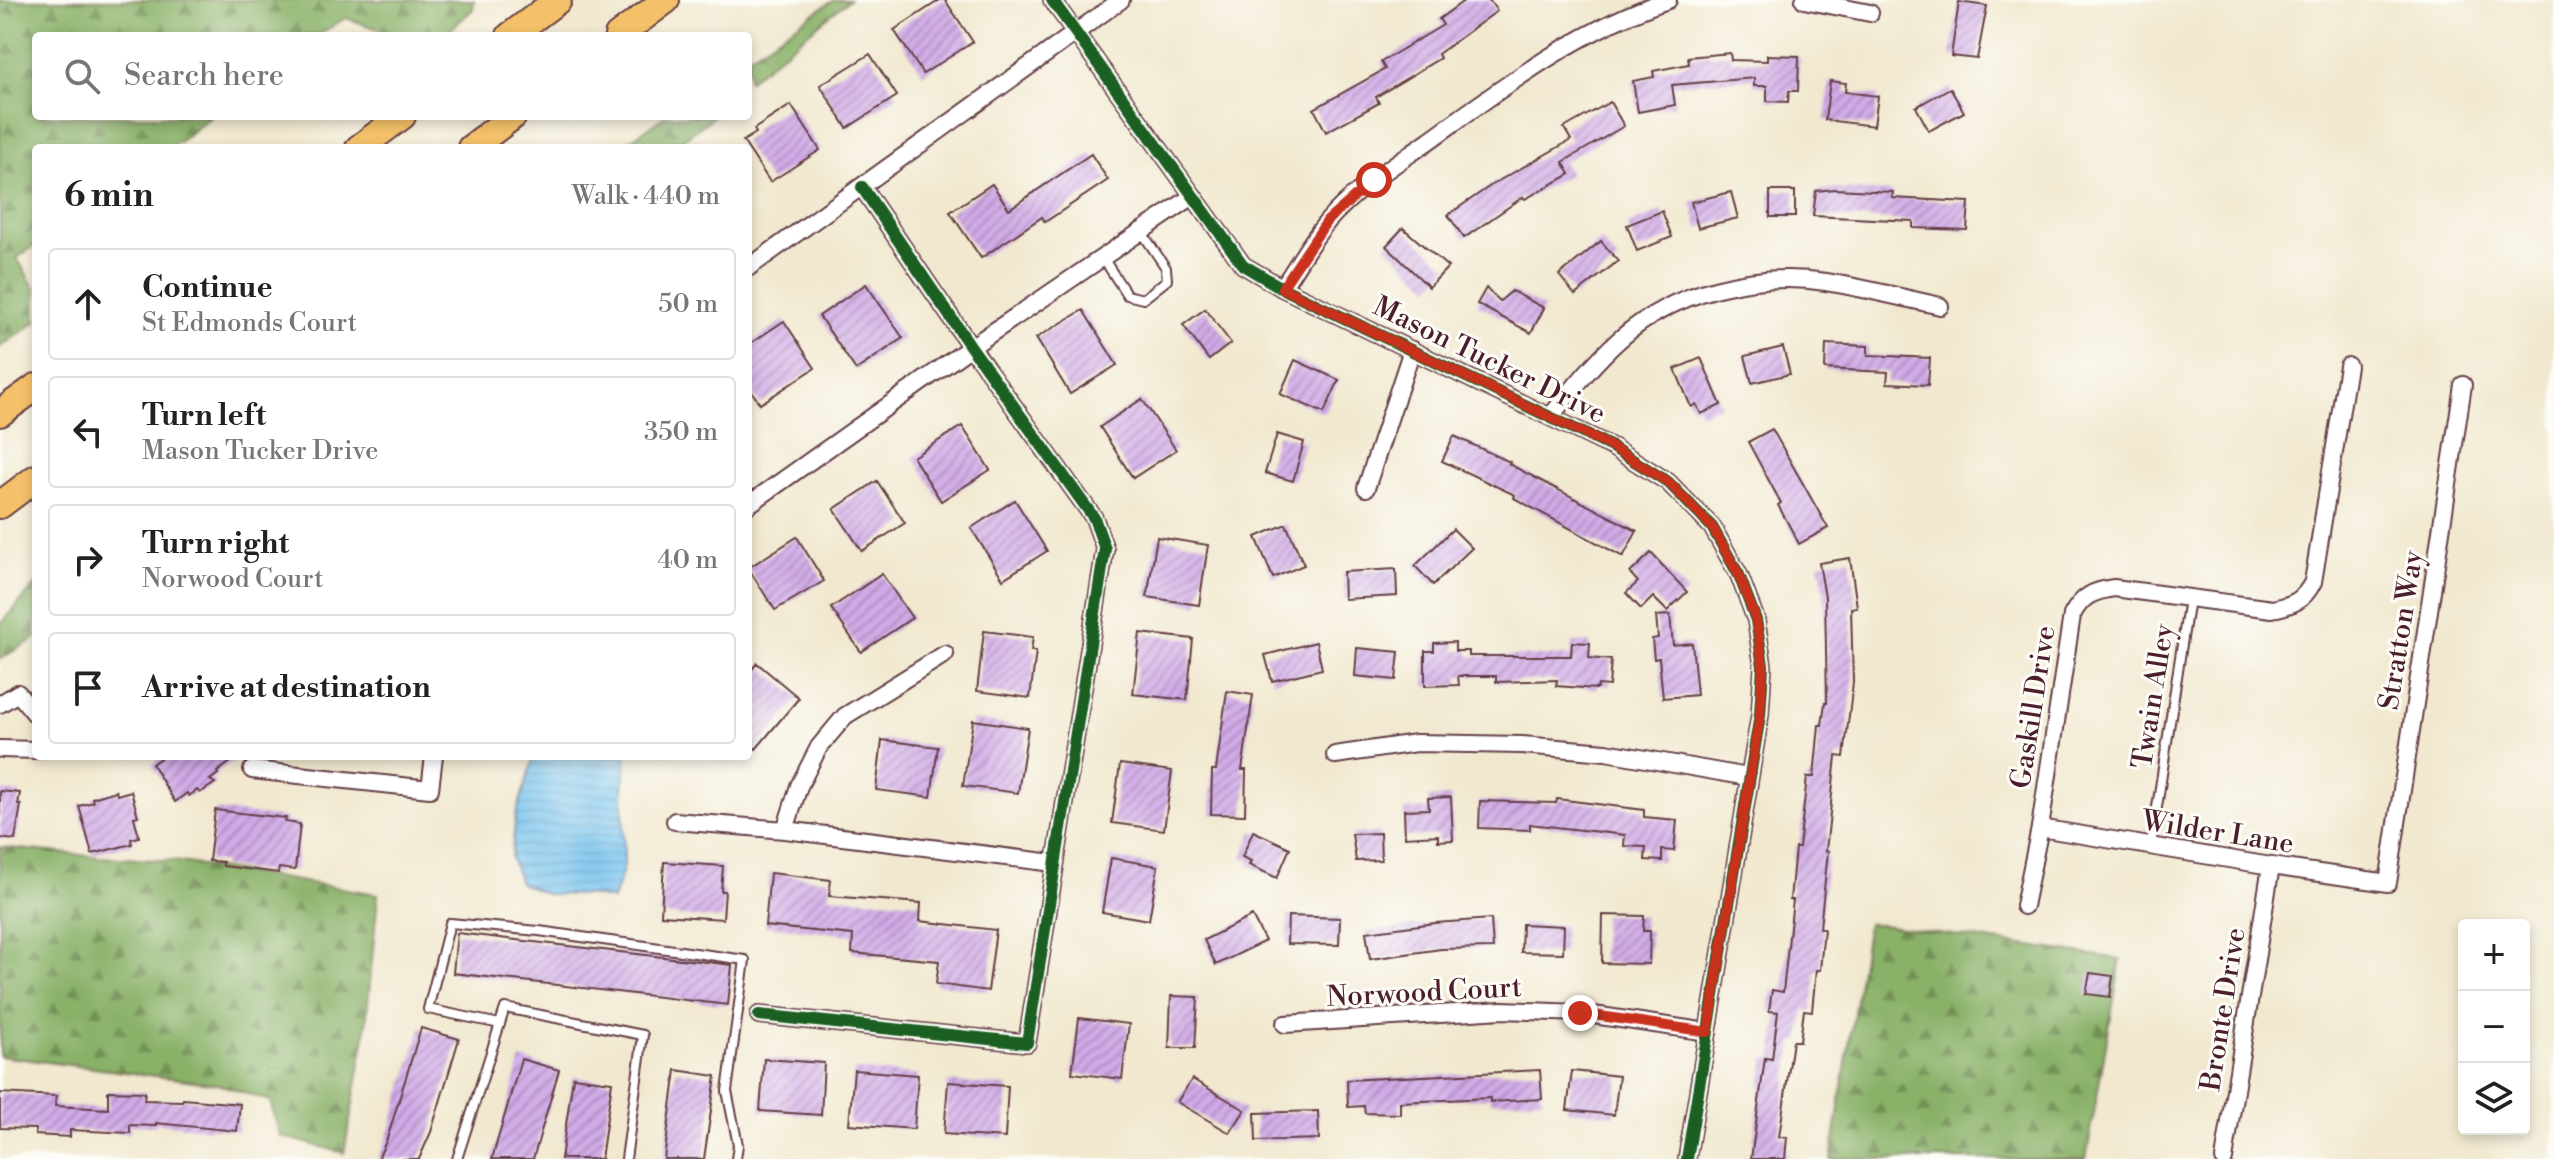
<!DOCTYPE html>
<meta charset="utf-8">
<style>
body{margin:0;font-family:"Libre Bodoni",serif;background:#f6f6f6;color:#222}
.controls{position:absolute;right:24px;bottom:24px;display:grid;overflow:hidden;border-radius:8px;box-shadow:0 4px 12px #0003}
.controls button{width:72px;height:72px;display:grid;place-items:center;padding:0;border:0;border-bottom:2px solid #e0e0e0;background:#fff;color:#222;font:40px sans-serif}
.stop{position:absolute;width:24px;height:24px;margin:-18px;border:6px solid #c8321e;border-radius:50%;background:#fff}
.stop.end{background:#c8321e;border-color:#fff;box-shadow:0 2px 8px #0008}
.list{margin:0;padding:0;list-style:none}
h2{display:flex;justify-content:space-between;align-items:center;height:104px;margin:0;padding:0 32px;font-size:34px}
h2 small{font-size:26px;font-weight:400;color:#767676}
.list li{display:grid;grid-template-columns:52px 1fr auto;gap:24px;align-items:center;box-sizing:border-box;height:112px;margin:0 16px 16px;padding:0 16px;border:2px solid #e0e0e0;border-radius:8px}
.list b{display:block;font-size:30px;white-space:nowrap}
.list p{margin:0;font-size:26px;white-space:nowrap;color:#767676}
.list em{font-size:26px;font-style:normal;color:#767676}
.icon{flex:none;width:44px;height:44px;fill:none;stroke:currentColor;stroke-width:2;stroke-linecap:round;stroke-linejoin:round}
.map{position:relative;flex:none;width:2554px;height:1159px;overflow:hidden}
.search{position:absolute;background:#fff;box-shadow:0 4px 12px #0003;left:32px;top:32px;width:720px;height:88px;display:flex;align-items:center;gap:20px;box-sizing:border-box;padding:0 28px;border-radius:8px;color:#767676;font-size:30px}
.panel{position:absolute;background:#fff;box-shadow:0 4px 12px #0003;left:32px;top:144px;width:720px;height:616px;border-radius:8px}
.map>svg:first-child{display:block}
</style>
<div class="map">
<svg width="2554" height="1159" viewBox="0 0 2554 1159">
<defs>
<pattern id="forest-firs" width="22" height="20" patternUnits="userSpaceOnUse" patternTransform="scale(2)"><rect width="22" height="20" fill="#89b167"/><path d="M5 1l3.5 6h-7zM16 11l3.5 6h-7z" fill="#728f55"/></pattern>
<pattern id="water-rules" width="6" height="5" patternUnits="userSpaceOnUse" patternTransform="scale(2)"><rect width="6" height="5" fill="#73c1ee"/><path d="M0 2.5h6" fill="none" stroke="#65a5cc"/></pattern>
<pattern id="building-hatch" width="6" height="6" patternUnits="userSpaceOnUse" patternTransform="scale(2)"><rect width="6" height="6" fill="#d0aae7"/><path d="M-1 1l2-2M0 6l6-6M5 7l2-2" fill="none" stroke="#ab8abb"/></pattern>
</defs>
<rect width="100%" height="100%" fill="#fdfcf7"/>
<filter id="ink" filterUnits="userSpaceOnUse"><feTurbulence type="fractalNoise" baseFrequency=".0125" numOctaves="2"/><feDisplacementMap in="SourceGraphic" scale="16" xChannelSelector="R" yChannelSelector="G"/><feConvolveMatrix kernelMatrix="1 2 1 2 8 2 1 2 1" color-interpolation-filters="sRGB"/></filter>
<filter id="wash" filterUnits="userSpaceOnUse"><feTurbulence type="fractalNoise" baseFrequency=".006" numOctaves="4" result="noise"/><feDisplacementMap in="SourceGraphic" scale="32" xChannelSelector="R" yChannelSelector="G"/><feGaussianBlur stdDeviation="1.8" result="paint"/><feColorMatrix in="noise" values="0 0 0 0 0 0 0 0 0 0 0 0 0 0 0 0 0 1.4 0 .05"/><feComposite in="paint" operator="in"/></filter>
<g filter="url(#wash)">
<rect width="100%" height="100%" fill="#f1e8cf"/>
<g fill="url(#forest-firs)" stroke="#6a6849" stroke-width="2">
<polygon points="0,0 474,0 473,9 444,36 398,36 346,18 316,36 36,36 36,116 212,116 171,148 36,148 36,245 17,258 36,290 36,322 0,347"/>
<polygon points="834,0 849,0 748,81 748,57"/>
<polygon points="665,116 714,116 672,148 619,148"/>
<polygon points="36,584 36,638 0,659 0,625"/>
<polygon points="0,847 101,857 175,861 378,894 365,1036 344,1153 280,1136 270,1101 218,1084 0,1056"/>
<polygon points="1868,923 2121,959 2086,1159 1831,1159"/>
</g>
<polygon fill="url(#water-rules)" stroke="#5e708c" stroke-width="2" points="534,756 627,756 623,789 624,866 613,900 588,895 546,894 520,883 511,858 516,815"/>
<g id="blocks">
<g fill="url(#building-hatch)">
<polygon points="940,0 945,0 973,42 923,74 894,30"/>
<polygon points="1465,0 1489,0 1497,11 1438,54 1440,58 1376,97 1379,103 1326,132 1314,109 1385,69 1381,62 1443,25 1439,19"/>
<polygon points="1959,2 1987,6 1977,59 1951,56"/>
<polygon points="1730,53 1731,60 1767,61 1767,55 1799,56 1798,91 1789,91 1788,102 1767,101 1767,86 1754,86 1754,78 1672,85 1675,105 1638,112 1633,81 1654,77 1653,71 1689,64 1688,57"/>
<polygon points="870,54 897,96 847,128 820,85"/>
<polygon points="1830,81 1846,83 1845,92 1878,96 1874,126 1825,120"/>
<polygon points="1950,88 1964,112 1929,131 1916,107"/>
<polygon points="1610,102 1624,126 1563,162 1570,174 1525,199 1523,197 1464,238 1448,215 1493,184 1571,140 1564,128"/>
<polygon points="791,105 820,150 770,182 743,141 756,133 754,129"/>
<polygon points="1091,154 1108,180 1045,222 1042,217 981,258 950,212 992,184 1009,209"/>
<polygon points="1835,189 1893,192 1892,198 1969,202 1967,230 1913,228 1913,221 1813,216 1816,191"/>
<rect x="1770" y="191" width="25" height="26"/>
<polygon points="1731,192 1738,218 1698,228 1691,202"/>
<polygon points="1662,211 1672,237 1637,251 1627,225"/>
<polygon points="1403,228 1448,267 1429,287 1386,246"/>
<polygon points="1601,241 1618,261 1575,295 1559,275"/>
<polygon points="866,284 903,338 856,370 819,316"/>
<polygon points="1486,288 1500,301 1512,291 1544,308 1531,333 1477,304"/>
<polygon points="1205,309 1231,343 1209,360 1183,325"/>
<polygon points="1083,310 1117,365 1070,394 1036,338"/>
<polygon points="784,321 815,368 760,404 748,386 748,345"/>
<polygon points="1826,344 1868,346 1868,355 1930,358 1928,385 1887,383 1888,372 1825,369"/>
<polygon points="1783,347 1790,374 1752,383 1745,356"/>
<polygon points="1701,358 1721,405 1701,414 1696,404 1691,407 1675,369"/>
<polygon points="1295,360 1339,380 1324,413 1280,394"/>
<polygon points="1142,399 1176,450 1133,478 1100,427"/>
<polygon points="962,426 990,470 941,501 913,457"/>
<polygon points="1772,429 1828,528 1799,544 1778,505 1781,503 1748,442"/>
<polygon points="1277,434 1304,442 1293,481 1265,473"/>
<polygon points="1454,436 1510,462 1509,464 1637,531 1623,557 1514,498 1515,495 1442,461"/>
<polygon points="877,481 905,523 862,551 834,509"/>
<polygon points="1015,500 1047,551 1003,579 971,528"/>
<polygon points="1286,524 1304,565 1273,578 1256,537"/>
<polygon points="1453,529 1472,548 1433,585 1415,566"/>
<polygon points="797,537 824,581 775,610 748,568"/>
<polygon points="1157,537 1208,545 1199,605 1147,597"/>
<polygon points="1651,553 1687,592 1667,611 1653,597 1641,609 1626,593 1638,582 1630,573"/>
<polygon points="1850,558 1857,607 1851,608 1853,682 1844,757 1836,756 1826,851 1828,851 1820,928 1824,929 1820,970 1816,970 1812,1011 1804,1010 1800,1041 1793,1041 1779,1137 1787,1137 1785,1159 1751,1159 1765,1058 1772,1059 1778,1012 1769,1011 1772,990 1783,992 1793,900 1790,900 1795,848 1799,848 1807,777 1814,777 1819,725 1822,725 1825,703 1827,703 1825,597 1819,563"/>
<polygon points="1396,569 1397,596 1344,599 1343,572"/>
<polygon points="882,574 912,618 861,652 831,608"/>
<polygon points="1670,615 1673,645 1692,643 1697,695 1663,698 1659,658 1654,659 1652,639 1658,638 1656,616"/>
<polygon points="984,631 1033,637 1031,651 1036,651 1030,698 977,691"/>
<polygon points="1140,633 1193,639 1187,700 1133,694"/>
<polygon points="1316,642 1322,669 1272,681 1265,655"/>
<polygon points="1455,642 1455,651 1469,651 1469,656 1571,656 1572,642 1590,643 1589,658 1611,660 1609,686 1598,685 1597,689 1556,686 1557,680 1496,682 1496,676 1458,676 1459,685 1425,686 1425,651 1434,651 1434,643"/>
<polygon points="1357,648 1399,652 1396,680 1355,676"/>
<polygon points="757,663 799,698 756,749 748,742 748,674"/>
<polygon points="1227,691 1253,695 1242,770 1246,770 1245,815 1211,814 1212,770 1216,770"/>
<polygon points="973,720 1028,728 1018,793 963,786"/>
<polygon points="882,740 938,747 931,797 876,790"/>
<polygon points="163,756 239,756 217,772 218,774 210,780 215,783 200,793 197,790 189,796 187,793 175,802 152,764"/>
<polygon points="1120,764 1172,771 1164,830 1112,823"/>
<polygon points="0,791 20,793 18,805 21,805 15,840 0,838"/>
<polygon points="116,791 117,795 131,791 138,816 134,817 139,837 131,839 132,844 92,854 79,806 93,802 92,798"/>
<polygon points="1451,797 1453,840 1438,841 1438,835 1405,837 1404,810 1429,809 1428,798"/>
<polygon points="1557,799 1644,810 1644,817 1677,820 1674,851 1662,850 1662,861 1645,860 1646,847 1624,846 1625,835 1530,824 1530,830 1479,828 1480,801 1556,803"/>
<polygon points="215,810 286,818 285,822 300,824 295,870 279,868 278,873 223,866 223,862 209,861"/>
<polygon points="1253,831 1290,848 1277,878 1249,865 1251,861 1242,857"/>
<polygon points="1380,833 1381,860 1356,861 1352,834"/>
<polygon points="1111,858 1158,866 1149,920 1102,912"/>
<polygon points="664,862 723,866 721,891 725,891 723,919 661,915"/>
<polygon points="770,873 831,880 829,896 921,903 920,921 996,930 988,991 936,984 939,961 852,953 853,935 765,926"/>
<polygon points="1603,915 1644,916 1643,931 1650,931 1649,964 1602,963"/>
<polygon points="1252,916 1265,941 1216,965 1204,940"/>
<polygon points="1288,916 1340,918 1339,945 1287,944"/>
<polygon points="1491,919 1493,948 1441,949 1370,959 1366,932 1435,923"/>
<polygon points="1522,924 1564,926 1563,953 1521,952"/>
<polygon points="457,933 732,965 728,1005 453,973"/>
<polygon points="2090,973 2113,976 2110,997 2086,994"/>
<polygon points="1171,996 1198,997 1195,1048 1169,1048"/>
<polygon points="1079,1018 1129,1024 1122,1079 1072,1073"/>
<polygon points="421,1028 459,1039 431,1132 419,1159 378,1159 387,1139"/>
<polygon points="521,1059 559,1070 533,1159 492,1159"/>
<polygon points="764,1059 824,1063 821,1115 760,1111"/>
<polygon points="676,1070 716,1076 704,1159 664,1159"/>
<polygon points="854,1070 918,1075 914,1129 849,1124"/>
<polygon points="1540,1070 1542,1099 1490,1102 1490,1098 1400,1102 1400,1114 1365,1113 1364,1106 1348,1107 1347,1080"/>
<polygon points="1572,1071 1619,1076 1614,1115 1567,1110"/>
<polygon points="573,1077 612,1082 601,1159 561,1159"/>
<polygon points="1192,1079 1245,1110 1230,1133 1177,1102"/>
<polygon points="948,1082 1008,1086 1005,1138 944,1134"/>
<polygon points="108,1091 145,1092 144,1100 182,1101 183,1099 240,1104 237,1131 156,1123 156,1126 130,1125 130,1133 70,1130 70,1137 35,1135 36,1129 0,1128 0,1093 56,1096 55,1106 108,1109"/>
<polygon points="1318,1111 1319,1139 1256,1141 1255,1113"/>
</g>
</g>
</g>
<g filter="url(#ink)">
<use href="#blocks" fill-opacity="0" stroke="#633d44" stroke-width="2"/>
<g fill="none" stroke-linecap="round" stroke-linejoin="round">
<defs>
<g id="lane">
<polyline points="1103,258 1127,295 1143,299 1167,280 1166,268 1141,231"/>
<polyline points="2151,846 2189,599"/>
<polyline points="500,1024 428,1009 450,923 539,931 745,960 727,1091 738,1145 736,1159"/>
<polyline points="457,1159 505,1008 643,1035 626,1159"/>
</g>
<g id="street">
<polyline points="1052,0 1243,265 1282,288 1612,447 1668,482 1712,527 1739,575 1756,620 1763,666 1760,715 1687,1159"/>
<polyline points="1804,0 1870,13"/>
<polyline points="748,268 1121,0"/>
<path d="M1282 288C1297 266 1310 242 1327 222 1354 190 1393 166 1427 142 1502 88 1579 29 1668 0"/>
<path d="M1550 417C1572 390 1594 362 1620 339 1674 291 1756 271 1826 282 1865 288 1903 298 1940 306"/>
<polyline points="1366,488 1412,350"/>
<polyline points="748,505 971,347 1193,196"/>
<polyline points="0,704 18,693 36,715"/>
<polyline points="0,749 36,750"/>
<polyline points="1335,755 1416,743 1522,745 1606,752 1748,777"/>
<polyline points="252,770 430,789 434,756"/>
<polyline points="675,821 785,830 1054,863"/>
<polyline points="2040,828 2271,866 2388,883 2463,385"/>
<polyline points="785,830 799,786 819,747 845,716 945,654"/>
<path d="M2024 906 2040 828 2072 615C2082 596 2093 591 2114 588L2272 609C2293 605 2303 601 2313 582L2348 366"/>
<polyline points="759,1015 1027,1043 1105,549 1094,518 971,347 862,187"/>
<polyline points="1285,1024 1502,1010 1580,1013 1708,1032"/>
<polyline points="2224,1159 2271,866"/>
</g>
<g id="primary">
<polyline points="510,36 558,0"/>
<polyline points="618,36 666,0"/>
<polyline points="359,148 402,116"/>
<polyline points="471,148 513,116"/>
<polyline points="0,413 36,387"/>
<polyline points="0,505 36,478"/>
</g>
</defs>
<use href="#lane" stroke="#633d44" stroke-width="12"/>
<use href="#street" stroke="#633d44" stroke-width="20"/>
<use href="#primary" stroke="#633d44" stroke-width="30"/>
<use href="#lane" stroke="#fff" stroke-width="8"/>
<use href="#street" stroke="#fff" stroke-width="16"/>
<use href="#primary" stroke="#f4c16a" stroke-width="26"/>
<defs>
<g id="cycleway">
<polyline points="1052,0 1243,265 1282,288 1612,447 1668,482 1712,527 1739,575 1756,620 1763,666 1760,715 1687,1159"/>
<polyline points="759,1015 1027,1043 1105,549 1094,518 971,347 862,187"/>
</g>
</defs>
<use href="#cycleway" stroke="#fdfcf7" stroke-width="17"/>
<use href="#cycleway" stroke="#1b5e20" stroke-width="12"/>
</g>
</g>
<g fill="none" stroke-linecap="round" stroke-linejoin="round" filter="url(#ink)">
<polyline stroke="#c8321e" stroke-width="10" points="1374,180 1327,221 1282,288 1612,447 1668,482 1712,527 1739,575 1756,620 1763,666 1760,715 1708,1032 1580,1013"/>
</g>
<g text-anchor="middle" stroke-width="6" stroke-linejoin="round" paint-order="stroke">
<g font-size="28" fill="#4a1f2b" stroke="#fdfcf7">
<text transform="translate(1490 359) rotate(26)" y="10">Mason Tucker Drive</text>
<text transform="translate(2400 630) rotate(-81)" y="10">Stratton Way</text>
<text transform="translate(2152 696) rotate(-81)" y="10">Twain Alley</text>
<text transform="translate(2032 707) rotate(-81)" y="10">Gaskill Drive</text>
<text transform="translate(2218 831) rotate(9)" y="10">Wilder Lane</text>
<text transform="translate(1424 991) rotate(-3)" y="10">Norwood Court</text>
<text transform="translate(2222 1009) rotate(-81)" y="10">Bronte Drive</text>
</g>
</g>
</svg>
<div class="controls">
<button>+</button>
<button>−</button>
<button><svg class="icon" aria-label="layers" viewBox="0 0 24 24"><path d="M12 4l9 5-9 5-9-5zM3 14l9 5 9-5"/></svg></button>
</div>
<div class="stop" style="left:1374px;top:180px"></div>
<div class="stop end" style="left:1580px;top:1013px"></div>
<div class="search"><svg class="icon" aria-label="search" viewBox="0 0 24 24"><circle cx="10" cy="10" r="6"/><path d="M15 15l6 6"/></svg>Search here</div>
<section class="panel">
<h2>6 min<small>Walk · 440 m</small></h2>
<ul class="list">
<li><svg class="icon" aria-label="ahead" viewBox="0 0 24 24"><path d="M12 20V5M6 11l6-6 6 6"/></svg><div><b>Continue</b><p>St Edmonds Court</p></div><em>50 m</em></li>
<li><svg class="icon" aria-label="left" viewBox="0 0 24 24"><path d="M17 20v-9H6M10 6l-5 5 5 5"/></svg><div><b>Turn left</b><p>Mason Tucker Drive</p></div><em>350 m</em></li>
<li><svg class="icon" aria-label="right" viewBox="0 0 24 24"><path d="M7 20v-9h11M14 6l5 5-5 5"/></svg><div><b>Turn right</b><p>Norwood Court</p></div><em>40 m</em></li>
<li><svg class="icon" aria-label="arrive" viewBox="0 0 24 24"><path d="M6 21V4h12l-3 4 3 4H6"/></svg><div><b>Arrive at destination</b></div></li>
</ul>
</section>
</div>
